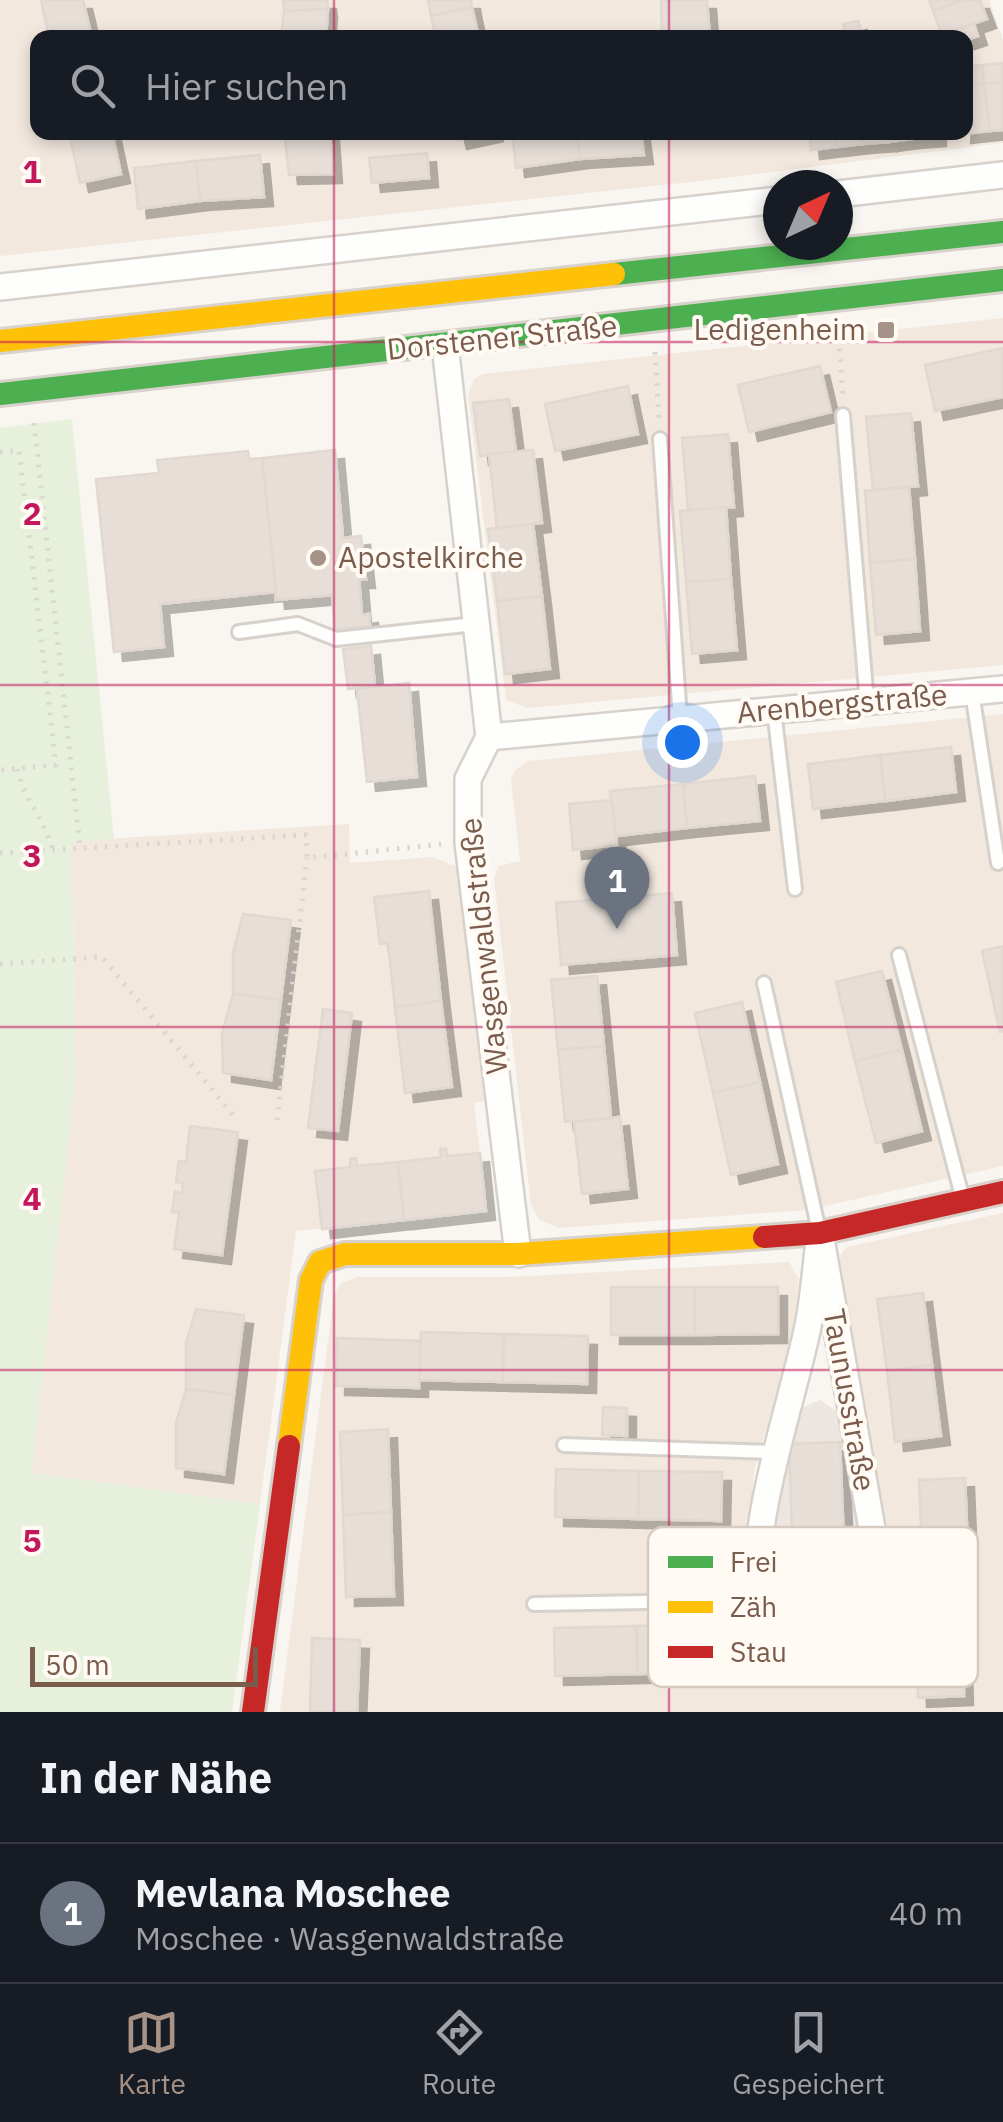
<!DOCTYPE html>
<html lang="de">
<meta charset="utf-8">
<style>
body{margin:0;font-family:"IBM Plex Sans",sans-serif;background:#20242c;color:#f1f3f6}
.compass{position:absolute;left:763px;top:170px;width:90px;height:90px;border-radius:50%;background:#171b24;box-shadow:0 5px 15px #0003;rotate:44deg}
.scale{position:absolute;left:30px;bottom:25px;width:228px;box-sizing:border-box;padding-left:10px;border:5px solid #7a5c4d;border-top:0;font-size:28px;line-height:35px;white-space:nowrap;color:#7a5c4d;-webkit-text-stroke:8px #fffaf3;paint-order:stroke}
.you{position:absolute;left:682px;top:742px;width:35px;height:35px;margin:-25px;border:8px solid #fff;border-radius:50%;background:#1a73e8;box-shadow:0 0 0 15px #1a73e833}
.badge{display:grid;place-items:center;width:65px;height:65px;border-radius:50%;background:#a69286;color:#fff;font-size:32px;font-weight:700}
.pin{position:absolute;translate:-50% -82px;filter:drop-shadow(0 2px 5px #0008)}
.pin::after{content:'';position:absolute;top:52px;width:35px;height:30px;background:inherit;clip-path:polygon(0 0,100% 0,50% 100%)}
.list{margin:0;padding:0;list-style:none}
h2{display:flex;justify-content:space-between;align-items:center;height:130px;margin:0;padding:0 40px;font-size:42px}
h2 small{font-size:32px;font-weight:400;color:#9ea1a6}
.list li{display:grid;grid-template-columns:65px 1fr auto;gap:30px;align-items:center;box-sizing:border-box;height:140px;padding:0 40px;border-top:2px solid #363941}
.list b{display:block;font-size:38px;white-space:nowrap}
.list p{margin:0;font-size:32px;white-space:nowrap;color:#9ea1a6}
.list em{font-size:32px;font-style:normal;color:#9ea1a6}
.icon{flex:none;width:55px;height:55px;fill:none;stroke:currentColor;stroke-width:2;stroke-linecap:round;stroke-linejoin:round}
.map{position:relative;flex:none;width:1003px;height:1712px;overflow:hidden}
.search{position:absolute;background:#171b24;box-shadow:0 5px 15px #0003;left:30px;right:30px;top:30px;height:110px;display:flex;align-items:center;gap:25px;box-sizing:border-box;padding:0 35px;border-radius:20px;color:#9ea1a6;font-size:38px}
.sheet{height:270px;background:#171b24}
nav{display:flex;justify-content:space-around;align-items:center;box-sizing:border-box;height:140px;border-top:2px solid #363941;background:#171b24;font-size:28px;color:#9ea1a6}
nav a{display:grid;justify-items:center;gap:5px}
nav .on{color:#a69286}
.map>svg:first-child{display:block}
</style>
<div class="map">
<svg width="1003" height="1712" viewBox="0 0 1003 1712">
<defs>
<filter id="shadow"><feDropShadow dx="9" dy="9" stdDeviation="0" flood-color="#0004"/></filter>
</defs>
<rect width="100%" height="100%" fill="#f9f5f0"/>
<g fill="#f2e8de" fill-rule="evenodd">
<path d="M0 0H989L1003 40V143L700 181 0 256ZM38 38H966V132H38Z"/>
<polygon points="1003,318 1003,665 527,708 506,700 468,395 474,379 483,374"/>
<polygon points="1003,714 1003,1166 807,1210 558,1228 539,1219 531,1205 494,878 499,866 520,861 511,780 515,770 528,761 560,758"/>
<polygon points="349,824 350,863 433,857 460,868 489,1100 474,1103 487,1211 296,1231 260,1504 32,1473 76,1075 72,841"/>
<polygon points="1003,1213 1003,1712 280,1712 334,1294 341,1283 357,1277 510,1277 789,1262 799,1279 792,1338 754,1471 744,1611 749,1638 765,1661 785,1671 813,1674 839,1667 877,1640 892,1616 896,1594 838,1265 841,1254 847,1247"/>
</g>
<polygon fill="#ede5e0" points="820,1400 842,1415 874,1588 862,1619 831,1645 793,1651 775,1639 768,1609 775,1501 797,1410"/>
<polygon fill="#e7f0db" points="72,419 114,839 72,842 76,1075 32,1473 260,1504 232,1712 0,1712 0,428"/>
<g fill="#e6ded7" stroke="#e2d8d2" stroke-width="2.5" filter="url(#shadow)">
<polygon points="41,0 83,0 92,38 49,38"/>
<polygon points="283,0 327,0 328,9 284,11"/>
<polygon points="428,0 471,0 472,7 431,16"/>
<polygon points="661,0 707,0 710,38 662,35"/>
<polygon points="929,0 965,0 933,11"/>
<polygon points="965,0 980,0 987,19 942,35 933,11"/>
<polygon points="472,7 479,38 436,38 431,16"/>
<polygon points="328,9 326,38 281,38 284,11"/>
<polygon points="858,21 861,30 845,34 843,24"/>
<polygon points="974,24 978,36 966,40 950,38 949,32"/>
<polygon points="1003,63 1003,82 984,84 982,65"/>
<polygon points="982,65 984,84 966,86 966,67"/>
<polygon points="1003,82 1003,130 990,131 984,84"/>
<polygon points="984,84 990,131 962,134 966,86"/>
<polygon points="69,132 112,132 121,174 80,183"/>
<polygon points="284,132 330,132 333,174 289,175"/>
<polygon points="456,132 495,132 458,140"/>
<polygon points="512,132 577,132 580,159 516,168"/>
<polygon points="577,132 641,132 644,155 580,159"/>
<polygon points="809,132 834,132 836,147 811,150"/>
<polygon points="834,132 862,132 863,144 836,147"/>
<polygon points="862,132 887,132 888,142 863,144"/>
<polygon points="887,132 912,132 912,139 888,142"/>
<polygon points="912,132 937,132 937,137 912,139"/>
<polygon points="427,153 429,178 372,183 369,158"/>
<polygon points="260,155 264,197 200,201 196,161"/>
<polygon points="196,161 200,201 138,209 134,168"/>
<polygon points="1003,348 1003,397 935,411 925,365"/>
<polygon points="820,366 831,412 749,432 738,385"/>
<polygon points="628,386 638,434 555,451 545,404"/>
<polygon points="509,399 516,452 480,456 473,403"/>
<polygon points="911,413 918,486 873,490 866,417"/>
<polygon points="728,434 734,507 688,510 682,438"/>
<polygon points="335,450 343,538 361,536 366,579 359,579 362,615 369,614 370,626 335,630 332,595 276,600 262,458"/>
<polygon points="533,450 542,523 497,528 489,454"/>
<polygon points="248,451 249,459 262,458 276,592 160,604 164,647 114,652 96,479 159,473 157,460"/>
<polygon points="909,487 915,559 870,563 865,491"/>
<polygon points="726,507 731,579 686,582 680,511"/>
<polygon points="533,524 542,596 497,601 488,529"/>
<polygon points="915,559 920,631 876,635 870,563"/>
<polygon points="731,579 737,650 692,654 686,582"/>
<polygon points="542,596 550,669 505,674 497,601"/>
<polygon points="371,646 375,686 348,689 343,649"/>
<polygon points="409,683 417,777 367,782 357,689"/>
<polygon points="951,747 956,792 885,801 880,755"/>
<polygon points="880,755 885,801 813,809 808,764"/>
<polygon points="755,776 760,821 687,828 683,784"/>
<polygon points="683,784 687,828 616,836 610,791"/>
<polygon points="612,800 617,845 573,850 569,804"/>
<polygon points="429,891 441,1001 395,1007 388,943 380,944 374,897"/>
<polygon points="672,893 677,955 561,965 556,903"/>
<polygon points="243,914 291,920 281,1000 233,994 233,953"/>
<polygon points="1003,946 1003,1031 1000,1032 982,951"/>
<polygon points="882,971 902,1050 855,1061 836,982"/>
<polygon points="597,976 604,1046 558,1050 551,980"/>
<polygon points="233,994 281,1000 271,1080 223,1073 222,1033"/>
<polygon points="441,1001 452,1087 405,1093 395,1007"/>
<polygon points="742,1002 760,1082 713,1093 695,1013"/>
<polygon points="323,1009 352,1013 338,1131 308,1128"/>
<polygon points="604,1046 611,1118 565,1122 558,1050"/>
<polygon points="902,1050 922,1131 876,1143 855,1061"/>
<polygon points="760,1082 778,1164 731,1175 713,1093"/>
<polygon points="620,1117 628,1189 582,1194 574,1122"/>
<polygon points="190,1126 238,1132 222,1255 174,1249 179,1213 172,1212 175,1192 182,1193 183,1183 176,1182 179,1161 186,1162"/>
<polygon points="440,1149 446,1149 447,1156 480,1153 486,1211 404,1220 398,1162 441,1157"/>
<polygon points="356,1158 357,1166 398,1162 404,1220 322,1229 315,1171 350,1167 350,1159"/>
<rect x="611" y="1287" width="84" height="48"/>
<polygon points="695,1287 778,1287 778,1334 695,1335"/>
<polygon points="923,1293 932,1365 887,1371 877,1299"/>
<polygon points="196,1309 244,1315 234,1395 186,1389 186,1343"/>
<polygon points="421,1332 504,1334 503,1382 419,1380"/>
<polygon points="504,1334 588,1336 587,1384 503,1382"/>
<polygon points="337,1338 420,1341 419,1388 336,1386"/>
<polygon points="932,1365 941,1436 895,1442 887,1371"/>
<polygon points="186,1389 234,1395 224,1474 176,1468 176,1423"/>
<polygon points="603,1407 627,1408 627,1436 602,1435"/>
<polygon points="388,1429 391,1512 343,1515 340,1432"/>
<polygon points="840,1442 847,1621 795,1623 789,1444"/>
<polygon points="556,1469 639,1471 638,1519 555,1517"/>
<polygon points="639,1471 722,1472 721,1521 638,1519"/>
<polygon points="965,1478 968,1550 922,1552 919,1480"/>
<polygon points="391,1512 394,1596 346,1597 343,1515"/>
<polygon points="720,1623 721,1672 638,1674 637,1626"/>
<polygon points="962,1623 964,1696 918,1698 915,1625"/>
<polygon points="636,1626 637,1674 555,1676 554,1628"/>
<polygon points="312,1638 360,1640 357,1712 310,1712"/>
</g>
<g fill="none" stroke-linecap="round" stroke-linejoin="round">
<defs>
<g id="lane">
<polyline points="843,415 867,703"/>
<polyline points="660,439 680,718"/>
<polyline points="239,632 298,624 336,639 475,624"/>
<polyline points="972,692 998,863"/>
<polyline points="774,710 795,889"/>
<polyline points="899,955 963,1200"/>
<polyline points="764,983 819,1231"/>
<polyline points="564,1445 774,1452"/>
<polyline points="534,1604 759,1600"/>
</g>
<g id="street">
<polyline points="838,194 1003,175"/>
<polyline points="0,287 778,200"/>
<polyline points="445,345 489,737 468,779 468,843 518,1254"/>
<polyline points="489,737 1003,689"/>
<path d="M820 1233 883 1591C878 1640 806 1687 766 1644 734 1563 791 1410 808 1326 814 1295 816 1264 820 1233Z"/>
</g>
<g id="fast">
<polyline points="614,274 1003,232"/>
<polyline points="0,394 1003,280"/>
</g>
<g id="slow">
<polyline points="0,341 614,274"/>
<polyline points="289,1446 311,1280 320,1262 345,1254 518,1254 764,1237"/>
</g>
<g id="jam">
<polyline points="764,1237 820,1233 1003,1192"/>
<polyline points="253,1712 289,1446"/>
</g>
</defs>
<use href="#lane" stroke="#d7d1cb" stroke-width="18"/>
<use href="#street" stroke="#d7d1cb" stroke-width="30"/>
<use href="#fast" stroke="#d9d2cb" stroke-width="28"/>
<use href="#slow" stroke="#d9d2cb" stroke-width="28"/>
<use href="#jam" stroke="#d9d2cb" stroke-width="28"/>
<g stroke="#dcd5d0" stroke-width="5" stroke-dasharray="2.5 8" stroke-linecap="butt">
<polyline points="838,328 843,397"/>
<polyline points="655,352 659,421"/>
<polyline points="34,423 80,848"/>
<polyline points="0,452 19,450 56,765 0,770"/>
<path d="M17 769C24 799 44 819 53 850"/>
<polyline points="0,853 306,835 307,858 444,844"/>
<polyline points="0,964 102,957 233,1115"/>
<polyline points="277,1120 307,858"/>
</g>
<use href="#lane" stroke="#fefefd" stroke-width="12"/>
<use href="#street" stroke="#fefefd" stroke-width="25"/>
<use href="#fast" stroke="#4caf50" stroke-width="22"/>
<use href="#slow" stroke="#ffc107" stroke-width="22"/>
<use href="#jam" stroke="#c62828" stroke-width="22"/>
</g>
<path fill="none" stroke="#c2185b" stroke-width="2.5" stroke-opacity="0.55" d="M334 0V38M669 0V38M334 132V1712M669 132V1712M0 342H1003M0 685H1003M0 1027H1003M0 1370H1003"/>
<g fill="#a69286" stroke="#fffaf3" stroke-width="4">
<rect x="876" y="320" width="20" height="20" rx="5"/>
<circle cx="318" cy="558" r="10"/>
</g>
<g text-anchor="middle" stroke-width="8" stroke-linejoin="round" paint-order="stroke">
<g font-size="30" fill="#7a5c4d" stroke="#fffaf3" text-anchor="end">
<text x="866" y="340">Ledigenheim</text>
<text x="338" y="568" text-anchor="start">Apostelkirche</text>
</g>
<g font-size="30" fill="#7a5c4d" stroke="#fffaf3">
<text transform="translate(502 338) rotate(-6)" y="10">Dorstener Straße</text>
<text transform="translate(842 704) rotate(-5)" y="10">Arenbergstraße</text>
<text transform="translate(484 946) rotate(-96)" y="10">Wasgenwaldstraße</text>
<text transform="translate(849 1400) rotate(80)" y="10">Taunusstraße</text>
</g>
</g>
<rect x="648" y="1527" width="330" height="160" rx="15" fill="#fffaf3" stroke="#d7cbc1" stroke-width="2.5"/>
<rect x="668" y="1556" width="45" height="12" fill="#4caf50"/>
<rect x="668" y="1601" width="45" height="12" fill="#ffc107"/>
<rect x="668" y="1646" width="45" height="12" fill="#c62828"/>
<g font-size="28" fill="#7a5c4d">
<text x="730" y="1572">Frei</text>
<text x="730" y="1617">Zäh</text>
<text x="730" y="1662">Stau</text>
</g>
<g font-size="32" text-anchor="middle" font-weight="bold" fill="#c2185b" stroke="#fffaf3" stroke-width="8" stroke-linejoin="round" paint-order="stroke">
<text x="32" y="183">1</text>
<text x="32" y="525">2</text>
<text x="32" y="867">3</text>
<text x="32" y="1210">4</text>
<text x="32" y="1552">5</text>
</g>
</svg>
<svg class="compass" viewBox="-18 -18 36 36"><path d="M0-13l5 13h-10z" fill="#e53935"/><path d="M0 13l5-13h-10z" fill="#9ea1a6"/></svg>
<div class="scale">50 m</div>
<div class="you"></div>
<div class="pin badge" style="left:617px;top:929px;background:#6b7280">1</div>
<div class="search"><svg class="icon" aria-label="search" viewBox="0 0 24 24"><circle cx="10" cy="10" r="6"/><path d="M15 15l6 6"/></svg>Hier suchen</div>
</div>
<section class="sheet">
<h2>In der Nähe<small></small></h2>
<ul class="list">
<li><span class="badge" style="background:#6b7280">1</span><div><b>Mevlana Moschee</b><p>Moschee · Wasgenwaldstraße</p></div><em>40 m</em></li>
</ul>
</section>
<nav>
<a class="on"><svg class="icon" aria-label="map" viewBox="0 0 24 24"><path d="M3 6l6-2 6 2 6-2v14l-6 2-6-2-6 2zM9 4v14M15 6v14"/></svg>Karte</a>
<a><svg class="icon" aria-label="directions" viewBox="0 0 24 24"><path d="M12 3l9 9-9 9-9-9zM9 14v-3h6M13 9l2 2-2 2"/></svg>Route</a>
<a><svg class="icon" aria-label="saved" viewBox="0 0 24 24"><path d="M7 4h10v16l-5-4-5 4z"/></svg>Gespeichert</a>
</nav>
